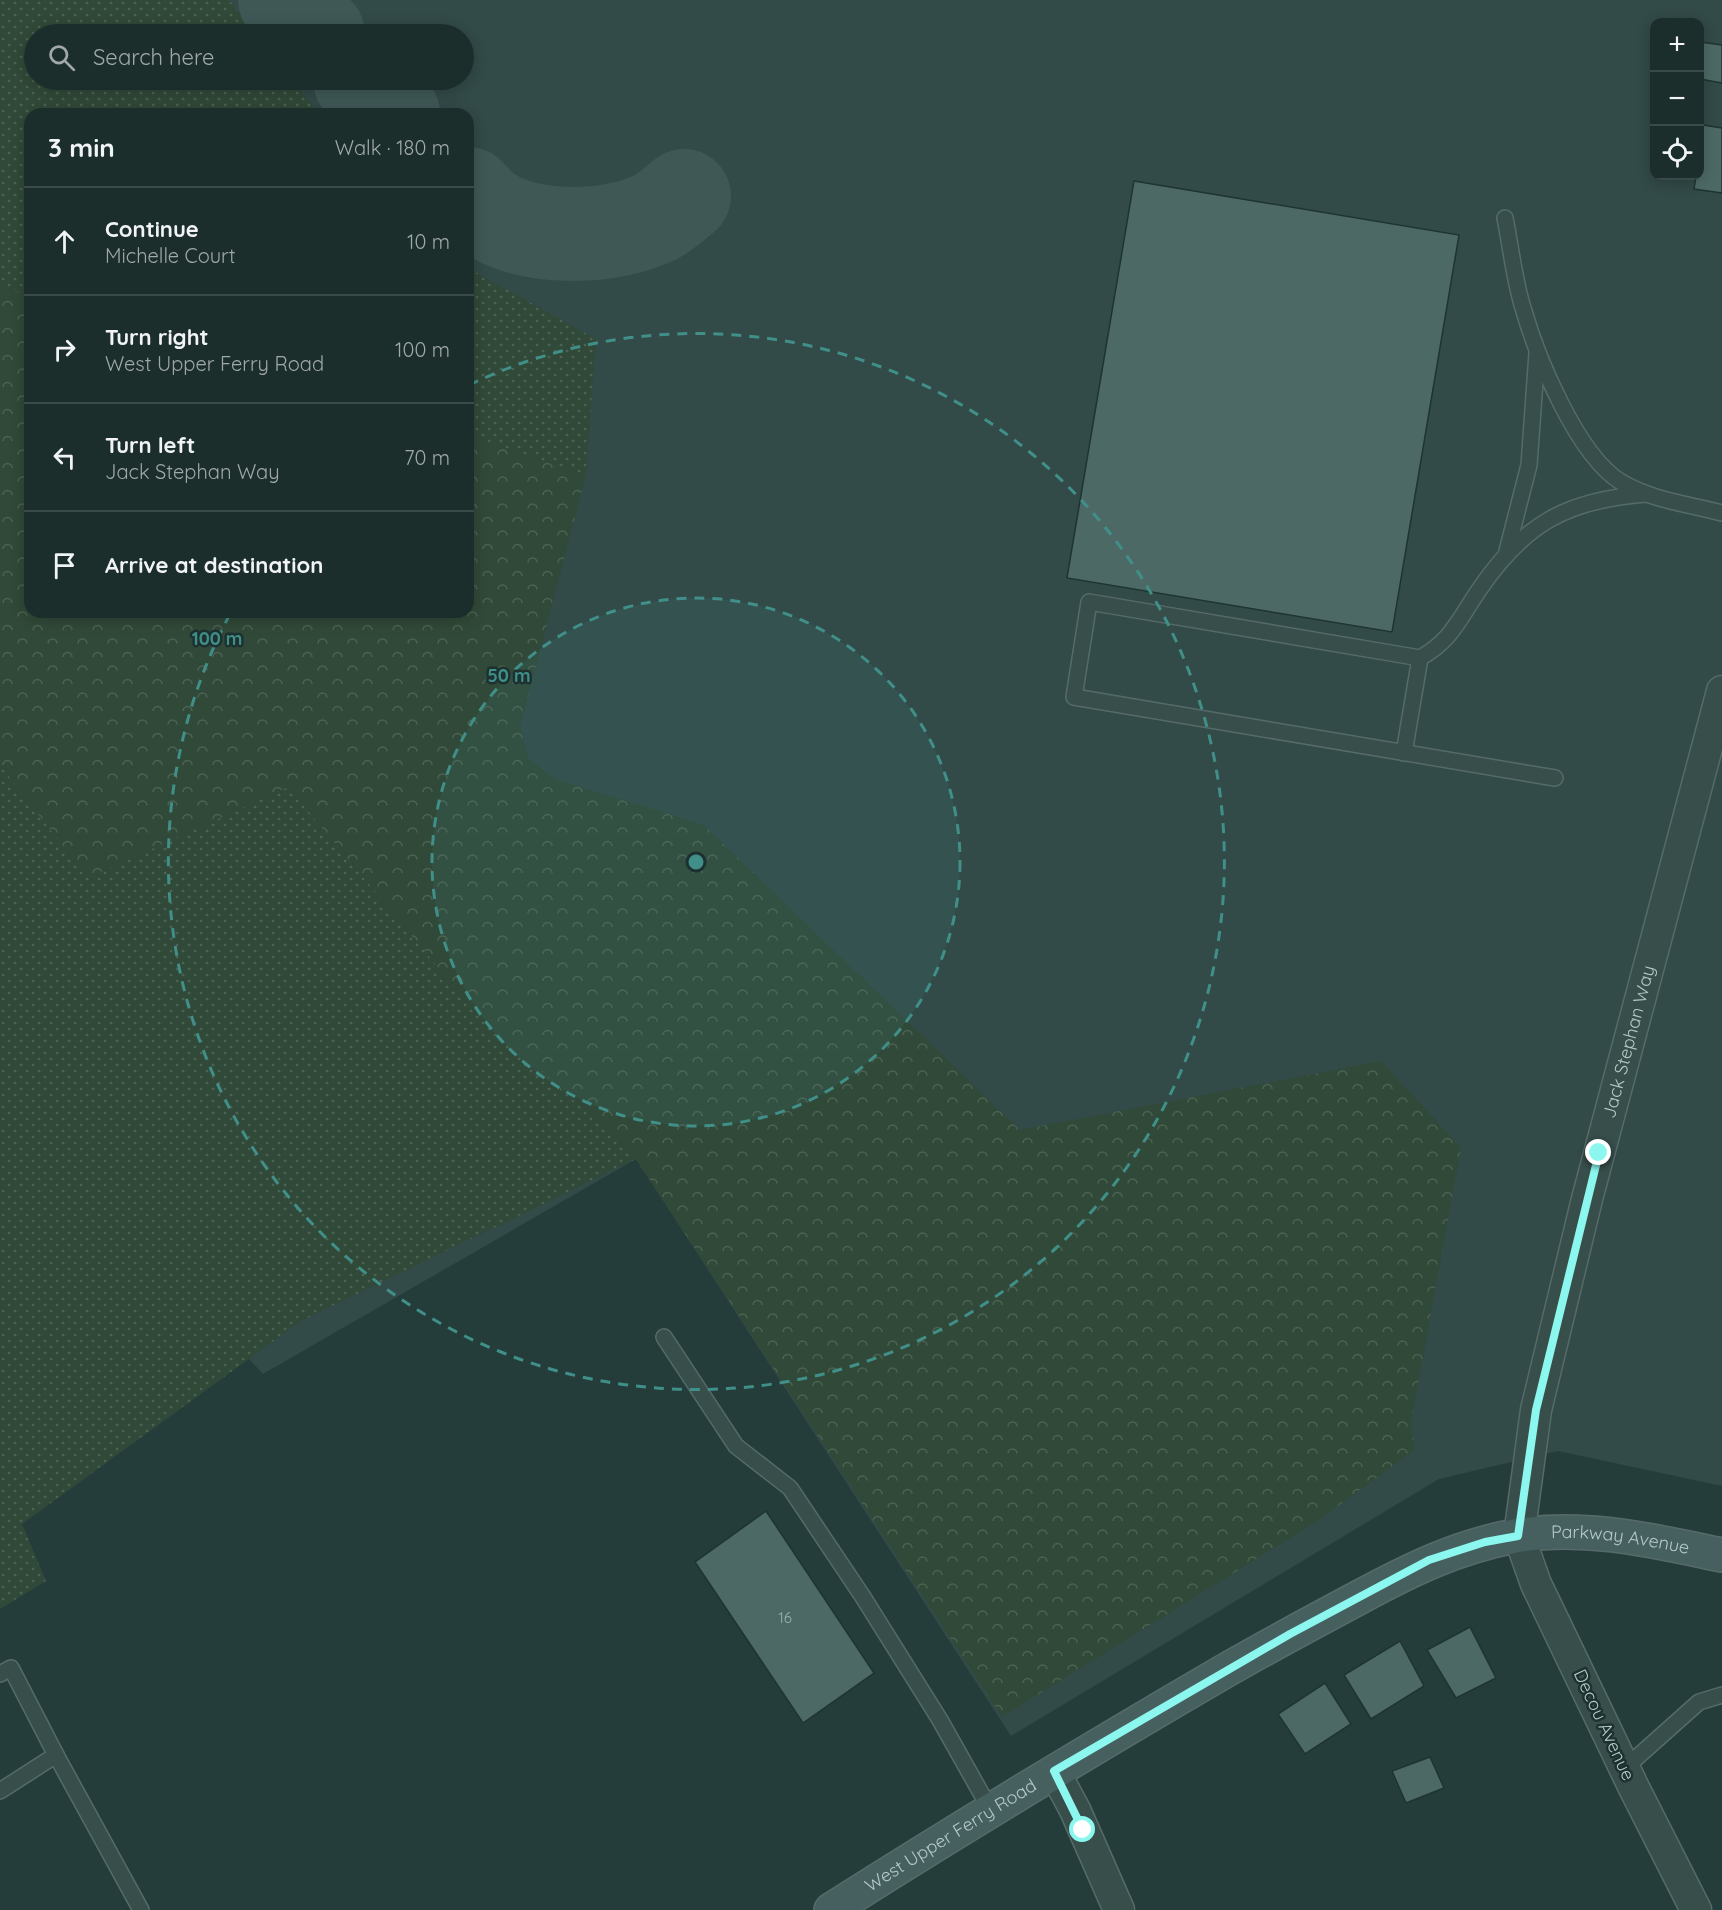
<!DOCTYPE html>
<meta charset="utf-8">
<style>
body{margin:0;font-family:Quicksand,sans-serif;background:#243634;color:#f1f3f6}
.controls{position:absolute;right:18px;top:18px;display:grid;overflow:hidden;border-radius:12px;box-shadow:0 3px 15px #0003}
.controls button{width:54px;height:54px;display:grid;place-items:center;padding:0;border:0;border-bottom:2px solid #394a48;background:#1b2e2c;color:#f1f3f6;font:30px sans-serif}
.stop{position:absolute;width:18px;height:18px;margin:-14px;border:4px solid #8bf7ef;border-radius:50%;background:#fff}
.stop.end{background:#8bf7ef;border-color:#fff;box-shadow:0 2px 6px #0008}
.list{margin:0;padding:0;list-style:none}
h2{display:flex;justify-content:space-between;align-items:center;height:78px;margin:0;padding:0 24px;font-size:26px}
h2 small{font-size:20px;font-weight:400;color:#a0a8a9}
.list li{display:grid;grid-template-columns:39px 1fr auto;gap:18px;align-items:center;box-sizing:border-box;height:108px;padding:0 24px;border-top:2px solid #394a48}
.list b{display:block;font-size:22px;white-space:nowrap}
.list p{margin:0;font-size:20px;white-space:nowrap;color:#a0a8a9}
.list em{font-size:20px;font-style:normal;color:#a0a8a9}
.icon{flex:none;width:33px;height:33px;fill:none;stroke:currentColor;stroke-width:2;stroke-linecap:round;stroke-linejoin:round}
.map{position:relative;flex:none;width:1722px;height:1910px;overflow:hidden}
.search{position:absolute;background:#1b2e2c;box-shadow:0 3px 15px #0003;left:24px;top:24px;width:450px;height:66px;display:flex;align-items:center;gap:15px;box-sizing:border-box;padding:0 21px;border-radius:33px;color:#a0a8a9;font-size:22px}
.panel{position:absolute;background:#1b2e2c;box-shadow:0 3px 15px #0003;left:24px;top:108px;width:450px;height:510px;border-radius:18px}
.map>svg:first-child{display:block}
</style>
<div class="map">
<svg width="1722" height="1910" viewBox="0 0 1722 1910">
<defs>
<pattern id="grass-dots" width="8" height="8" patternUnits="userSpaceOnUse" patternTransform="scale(1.5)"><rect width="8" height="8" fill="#314938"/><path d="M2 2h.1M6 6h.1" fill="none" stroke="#4c6253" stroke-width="1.8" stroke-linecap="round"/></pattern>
<pattern id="forest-crowns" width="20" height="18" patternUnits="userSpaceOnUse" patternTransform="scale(1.5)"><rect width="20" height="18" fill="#314938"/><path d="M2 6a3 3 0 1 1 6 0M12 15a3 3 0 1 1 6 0" fill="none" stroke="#4c6253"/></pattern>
</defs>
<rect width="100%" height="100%" fill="#243d3b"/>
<path fill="#324a48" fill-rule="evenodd" d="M0 0H1722V1486L1558 1451 1439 1479 1011 1736 636 1159 263 1374 0 1091ZM1654 22H1700V176H1654ZM34 34H464V80H34ZM30 114H468V612H30Z"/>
<g fill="url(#grass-dots)">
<polygon points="0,0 229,0 256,34 34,34 34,80 292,80 320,114 30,114 30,295 0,286"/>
<polygon points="468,268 596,339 586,475 468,437"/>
<polygon points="0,765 88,878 288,787 462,996 636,1159 301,1321 22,1524 46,1581 0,1609"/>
</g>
<polygon fill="url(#forest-crowns)" points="0,286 30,295 30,612 468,612 468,437 586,475 520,727 529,759 555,779 704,825 1020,1130 1381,1061 1461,1148 1411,1423 1415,1450 1316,1522 1002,1717 636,1159 462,996 288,787 88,878 0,765"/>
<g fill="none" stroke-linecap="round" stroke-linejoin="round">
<g stroke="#3f5856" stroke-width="94">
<polyline points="285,0 318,34"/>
<polyline points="360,80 393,114"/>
<path d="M468 194C474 200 481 208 488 213 531 241 608 239 654 218 665 213 675 203 684 196"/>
</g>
</g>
<g fill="#4d6966" stroke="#1f3432" stroke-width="1.5">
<polygon points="1700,42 1722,45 1722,83 1700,79"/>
<polygon points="1703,125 1722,128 1722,193 1694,189 1696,176 1700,176"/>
<polygon points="1134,181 1459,235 1392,632 1067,578"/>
<polygon points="766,1511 874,1673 803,1723 695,1562"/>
<polygon points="1470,1627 1496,1678 1456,1698 1427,1650"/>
<polygon points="1400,1641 1424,1686 1371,1719 1344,1675"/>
<polygon points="1325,1683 1351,1724 1305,1754 1278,1714"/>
<polygon points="1430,1757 1444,1788 1406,1803 1392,1771"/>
</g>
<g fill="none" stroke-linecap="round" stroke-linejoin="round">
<defs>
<g id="service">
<path d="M1505 218C1511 248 1514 279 1523 308 1537 357 1577 455 1621 482 1651 500 1688 504 1722 513"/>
<polyline points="1507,551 1529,465 1537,353"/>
<polyline points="1404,753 1420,658"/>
<path d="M1555 778 1074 697 1089 602 1420 658C1452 640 1459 619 1479 590 1524 524 1566 500 1646 494"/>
<polyline points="664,1337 736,1446 790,1488 863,1597 940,1720 990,1809"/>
<polyline points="0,1674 11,1668 56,1755 0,1791"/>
<polyline points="56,1755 141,1910"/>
<polyline points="1625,1768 1699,1702 1722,1695"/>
</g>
<g id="minor">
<polyline points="1054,1771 1075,1810 1119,1910"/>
<path id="s1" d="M1696 1910 1634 1788 1536 1584 1519 1536 1536 1410 1587 1199 1722 691"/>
</g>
<g id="secondary">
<path id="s2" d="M831 1910C960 1828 1091 1749 1223 1672 1268 1646 1313 1622 1358 1598 1410 1570 1456 1547 1515 1536 1585 1524 1654 1541 1722 1555"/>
</g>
</defs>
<use href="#service" stroke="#566b69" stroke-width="18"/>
<use href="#minor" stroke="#566b69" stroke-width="33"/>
<use href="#secondary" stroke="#566b69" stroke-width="36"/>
<use href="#service" stroke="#384e4b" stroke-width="15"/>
<use href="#minor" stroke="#384e4b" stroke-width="30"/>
<use href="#secondary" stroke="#46605f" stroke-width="33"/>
</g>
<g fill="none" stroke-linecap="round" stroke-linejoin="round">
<polyline stroke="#8bf7ef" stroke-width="8" points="1083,1830 1054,1771 1290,1634 1429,1560 1485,1542 1518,1536 1536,1410 1599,1153"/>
</g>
<circle cx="696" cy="862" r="264" fill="#408f89" fill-opacity=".12"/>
<g fill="none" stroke="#408f89" stroke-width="3" stroke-dasharray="10 8">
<circle cx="696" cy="862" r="264"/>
<path d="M469 385A528 528 0 1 1 230 614"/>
</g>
<g text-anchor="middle" stroke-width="5" stroke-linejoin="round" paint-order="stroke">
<g font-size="15" fill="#9ab1af">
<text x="785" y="1623">16</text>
</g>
<g font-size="18" fill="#b4c9c7" stroke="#1d3230">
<text dy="6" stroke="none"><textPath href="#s1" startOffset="921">Jack Stephan Way</textPath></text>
<text dy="6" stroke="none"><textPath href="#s2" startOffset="888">Parkway Avenue</textPath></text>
<text transform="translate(1604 1725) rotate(65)" y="6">Decou Avenue</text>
<text dy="6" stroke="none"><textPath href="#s2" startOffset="141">West Upper Ferry Road</textPath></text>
</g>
</g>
<circle cx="696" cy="862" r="9" fill="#408f89" stroke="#1d3230" stroke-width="3"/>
<g font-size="18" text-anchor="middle" font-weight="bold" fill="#408f89" stroke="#1d3230" stroke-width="5" stroke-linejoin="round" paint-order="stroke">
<text x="217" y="645">100 m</text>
<text x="509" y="682">50 m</text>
</g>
</svg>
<div class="controls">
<button>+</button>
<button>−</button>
<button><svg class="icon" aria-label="locate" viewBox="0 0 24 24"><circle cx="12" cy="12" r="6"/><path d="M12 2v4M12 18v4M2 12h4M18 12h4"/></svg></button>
</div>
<div class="stop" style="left:1083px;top:1830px"></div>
<div class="stop end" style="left:1599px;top:1153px"></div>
<div class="search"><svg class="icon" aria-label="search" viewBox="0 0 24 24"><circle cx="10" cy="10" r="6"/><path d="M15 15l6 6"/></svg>Search here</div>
<section class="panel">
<h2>3 min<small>Walk · 180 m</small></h2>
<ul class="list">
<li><svg class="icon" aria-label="ahead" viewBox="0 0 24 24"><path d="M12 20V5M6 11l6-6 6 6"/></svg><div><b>Continue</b><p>Michelle Court</p></div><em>10 m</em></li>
<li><svg class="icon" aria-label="right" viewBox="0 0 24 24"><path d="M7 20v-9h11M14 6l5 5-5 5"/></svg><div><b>Turn right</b><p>West Upper Ferry Road</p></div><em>100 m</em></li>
<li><svg class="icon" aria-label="left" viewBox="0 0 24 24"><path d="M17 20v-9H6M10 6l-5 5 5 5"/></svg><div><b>Turn left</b><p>Jack Stephan Way</p></div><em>70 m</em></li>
<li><svg class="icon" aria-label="arrive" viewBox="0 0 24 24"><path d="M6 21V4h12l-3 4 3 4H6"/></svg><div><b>Arrive at destination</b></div></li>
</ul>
</section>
</div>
